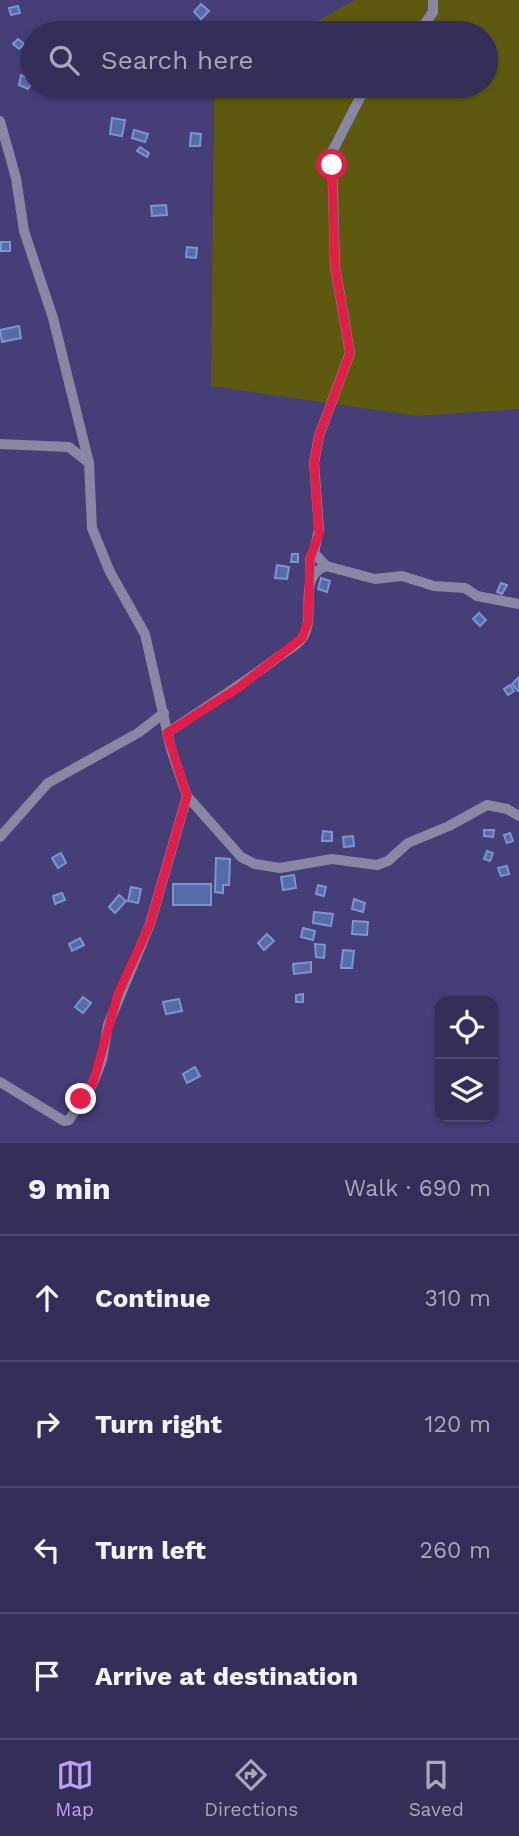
<!DOCTYPE html>
<meta charset="utf-8">
<style>
body{margin:0;font-family:"Work Sans",sans-serif;background:#3c365f;color:#f1f3f6}
.controls{position:absolute;right:21px;bottom:21px;display:grid;overflow:hidden;border-radius:14px;box-shadow:0 2px 5px #0004}
.controls button{width:63px;height:63px;display:grid;place-items:center;padding:0;border:0;border-bottom:2px solid #4e4a6f;background:#342e59;color:#f1f3f6;font:35px sans-serif}
.stop{position:absolute;width:21px;height:21px;margin:-16px;border:5px solid #e11d48;border-radius:50%;background:#fff}
.stop.end{background:#e11d48;border-color:#fff;box-shadow:0 2px 7px #0008}
.list{margin:0;padding:0;list-style:none}
h2{display:flex;justify-content:space-between;align-items:center;height:91px;margin:0;padding:0 28px;font-size:30px}
h2 small{font-size:23px;font-weight:400;color:#a9a8ba}
.list li{display:grid;grid-template-columns:46px 1fr auto;gap:21px;align-items:center;box-sizing:border-box;height:126px;padding:0 28px;border-top:2px solid #4e4a6f}
.list b{display:block;font-size:26px;white-space:nowrap}
.list em{font-size:23px;font-style:normal;color:#a9a8ba}
.icon{flex:none;width:38px;height:38px;fill:none;stroke:currentColor;stroke-width:2;stroke-linecap:round;stroke-linejoin:round}
.map{position:relative;flex:none;width:519px;height:1143px;overflow:hidden}
.search{position:absolute;background:#342e59;box-shadow:0 2px 5px #0004;left:21px;right:21px;top:21px;height:77px;display:flex;align-items:center;gap:18px;box-sizing:border-box;padding:0 24px;border-radius:38px;color:#a9a8ba;font-size:26px}
.sheet{height:595px;background:#342e59}
nav{display:flex;justify-content:space-around;align-items:center;box-sizing:border-box;height:98px;border-top:2px solid #4e4a6f;background:#342e59;font-size:19px;color:#a9a8ba}
nav a{display:grid;justify-items:center;gap:4px}
nav .on{color:#bca0f2}
.map>svg:first-child{display:block}
</style>
<div class="map">
<svg width="519" height="1143" viewBox="0 0 519 1143">
<rect width="100%" height="100%" fill="#453e77"/>
<polygon fill="#5d5a10" points="355,0 519,0 519,409 418,416 211,386 214,99 225,86 486,86 486,33 296,33"/>
<g fill="#566ca6" stroke="#7c94d1" stroke-width="2">
<polygon points="201,4 209,11 201,19 194,12"/>
<polygon points="18,6 20,13 11,15 9,8"/>
<polygon points="18,39 24,44 19,49 13,44"/>
<polygon points="28,63 33,67 31,72 24,68"/>
<polygon points="21,75 33,80 28,89 19,85"/>
<polygon points="112,118 125,120 122,136 110,134"/>
<polygon points="134,130 148,134 145,142 132,138"/>
<polygon points="191,133 201,134 200,146 190,146"/>
<polygon points="140,147 149,153 147,157 137,151"/>
<polygon points="166,205 167,215 152,216 151,206"/>
<rect x="1" y="242" width="9" height="9"/>
<polygon points="187,247 197,248 196,258 186,257"/>
<polygon points="19,326 21,338 2,342 0,330"/>
<polygon points="292,554 298,554 298,562 291,562"/>
<polygon points="277,565 289,567 287,579 275,578"/>
<polygon points="321,578 330,581 327,592 318,589"/>
<polygon points="501,583 507,585 502,594 497,592"/>
<polygon points="479,613 486,620 480,626 473,619"/>
<polygon points="519,677 519,690 518,691 512,684"/>
<polygon points="510,685 514,691 508,695 504,689"/>
<polygon points="484,830 494,830 493,837 484,836"/>
<polygon points="323,831 332,832 332,841 322,841"/>
<polygon points="510,833 513,841 507,843 504,835"/>
<polygon points="353,836 354,846 344,847 343,837"/>
<polygon points="487,851 493,853 490,861 484,859"/>
<polygon points="61,853 66,863 58,868 52,858"/>
<polygon points="216,858 230,859 229,885 223,885 223,893 215,892"/>
<polygon points="507,866 509,874 501,876 498,868"/>
<polygon points="294,875 296,888 283,890 281,877"/>
<rect x="173" y="884" width="38" height="21"/>
<polygon points="318,885 326,887 324,896 316,894"/>
<polygon points="131,887 141,889 138,903 128,901"/>
<polygon points="62,893 65,900 55,904 53,896"/>
<polygon points="119,895 126,901 115,913 109,907"/>
<polygon points="354,899 365,903 363,912 352,909"/>
<polygon points="314,912 333,914 331,926 313,923"/>
<polygon points="353,921 368,922 367,935 352,934"/>
<polygon points="303,928 315,931 313,940 301,937"/>
<polygon points="267,934 274,941 264,950 258,943"/>
<polygon points="80,938 84,945 72,951 69,944"/>
<polygon points="315,944 325,945 324,958 316,957"/>
<polygon points="343,950 354,951 352,968 341,968"/>
<polygon points="311,962 311,972 294,974 293,964"/>
<polygon points="303,994 303,1002 296,1002 296,995"/>
<polygon points="83,997 91,1003 83,1013 75,1007"/>
<polygon points="179,999 182,1011 166,1014 163,1002"/>
<polygon points="195,1067 200,1076 187,1083 183,1074"/>
</g>
<g fill="none" stroke-linecap="round" stroke-linejoin="round">
<g stroke="#8887a4" stroke-width="10">
<polyline points="418,33 433,12 433,0"/>
<polyline points="0,121 16,178 24,231 53,318 89,463 92,528 110,572 145,634 171,749 187,796 241,857 255,864 280,868 332,859 377,865 388,861 408,843 449,826 487,805 507,809 519,816"/>
<polyline points="0,444 69,447 89,463"/>
<polyline points="326,566 314,553 319,529 314,463 319,436 350,353 335,266 332,152 366,86"/>
<polyline points="310,578 310,559 314,550"/>
<path d="M167 733C204 708 242 685 278 657 285 652 298 645 303 637 317 615 296 577 326 566L375 579 402 576 434 586 465 588 477 596 519 604"/>
<polyline points="0,837 48,783 138,733 164,713"/>
<polyline points="0,1082 64,1121 69,1120 93,1083 102,1060 108,1025 150,924 187,796"/>
</g>
</g>
<g fill="none" stroke-linecap="round" stroke-linejoin="round">
<polyline stroke="#e11d48" stroke-width="9" points="81,1099 93,1083 118,994 150,924 187,796 167,733 238,688 288,649 302,638 308,622 310,559 319,534 314,463 319,436 350,353 335,266 332,165"/>
</g>
</svg>
<div class="controls">
<button><svg class="icon" aria-label="locate" viewBox="0 0 24 24"><circle cx="12" cy="12" r="6"/><path d="M12 2v4M12 18v4M2 12h4M18 12h4"/></svg></button>
<button><svg class="icon" aria-label="layers" viewBox="0 0 24 24"><path d="M12 4l9 5-9 5-9-5zM3 14l9 5 9-5"/></svg></button>
</div>
<div class="stop" style="left:332px;top:165px"></div>
<div class="stop end" style="left:81px;top:1099px"></div>
<div class="search"><svg class="icon" aria-label="search" viewBox="0 0 24 24"><circle cx="10" cy="10" r="6"/><path d="M15 15l6 6"/></svg>Search here</div>
</div>
<section class="sheet">
<h2>9 min<small>Walk · 690 m</small></h2>
<ul class="list">
<li><svg class="icon" aria-label="ahead" viewBox="0 0 24 24"><path d="M12 20V5M6 11l6-6 6 6"/></svg><div><b>Continue</b></div><em>310 m</em></li>
<li><svg class="icon" aria-label="right" viewBox="0 0 24 24"><path d="M7 20v-9h11M14 6l5 5-5 5"/></svg><div><b>Turn right</b></div><em>120 m</em></li>
<li><svg class="icon" aria-label="left" viewBox="0 0 24 24"><path d="M17 20v-9H6M10 6l-5 5 5 5"/></svg><div><b>Turn left</b></div><em>260 m</em></li>
<li><svg class="icon" aria-label="arrive" viewBox="0 0 24 24"><path d="M6 21V4h12l-3 4 3 4H6"/></svg><div><b>Arrive at destination</b></div></li>
</ul>
</section>
<nav>
<a class="on"><svg class="icon" aria-label="map" viewBox="0 0 24 24"><path d="M3 6l6-2 6 2 6-2v14l-6 2-6-2-6 2zM9 4v14M15 6v14"/></svg>Map</a>
<a><svg class="icon" aria-label="directions" viewBox="0 0 24 24"><path d="M12 3l9 9-9 9-9-9zM9 14v-3h6M13 9l2 2-2 2"/></svg>Directions</a>
<a><svg class="icon" aria-label="saved" viewBox="0 0 24 24"><path d="M7 4h10v16l-5-4-5 4z"/></svg>Saved</a>
</nav>
